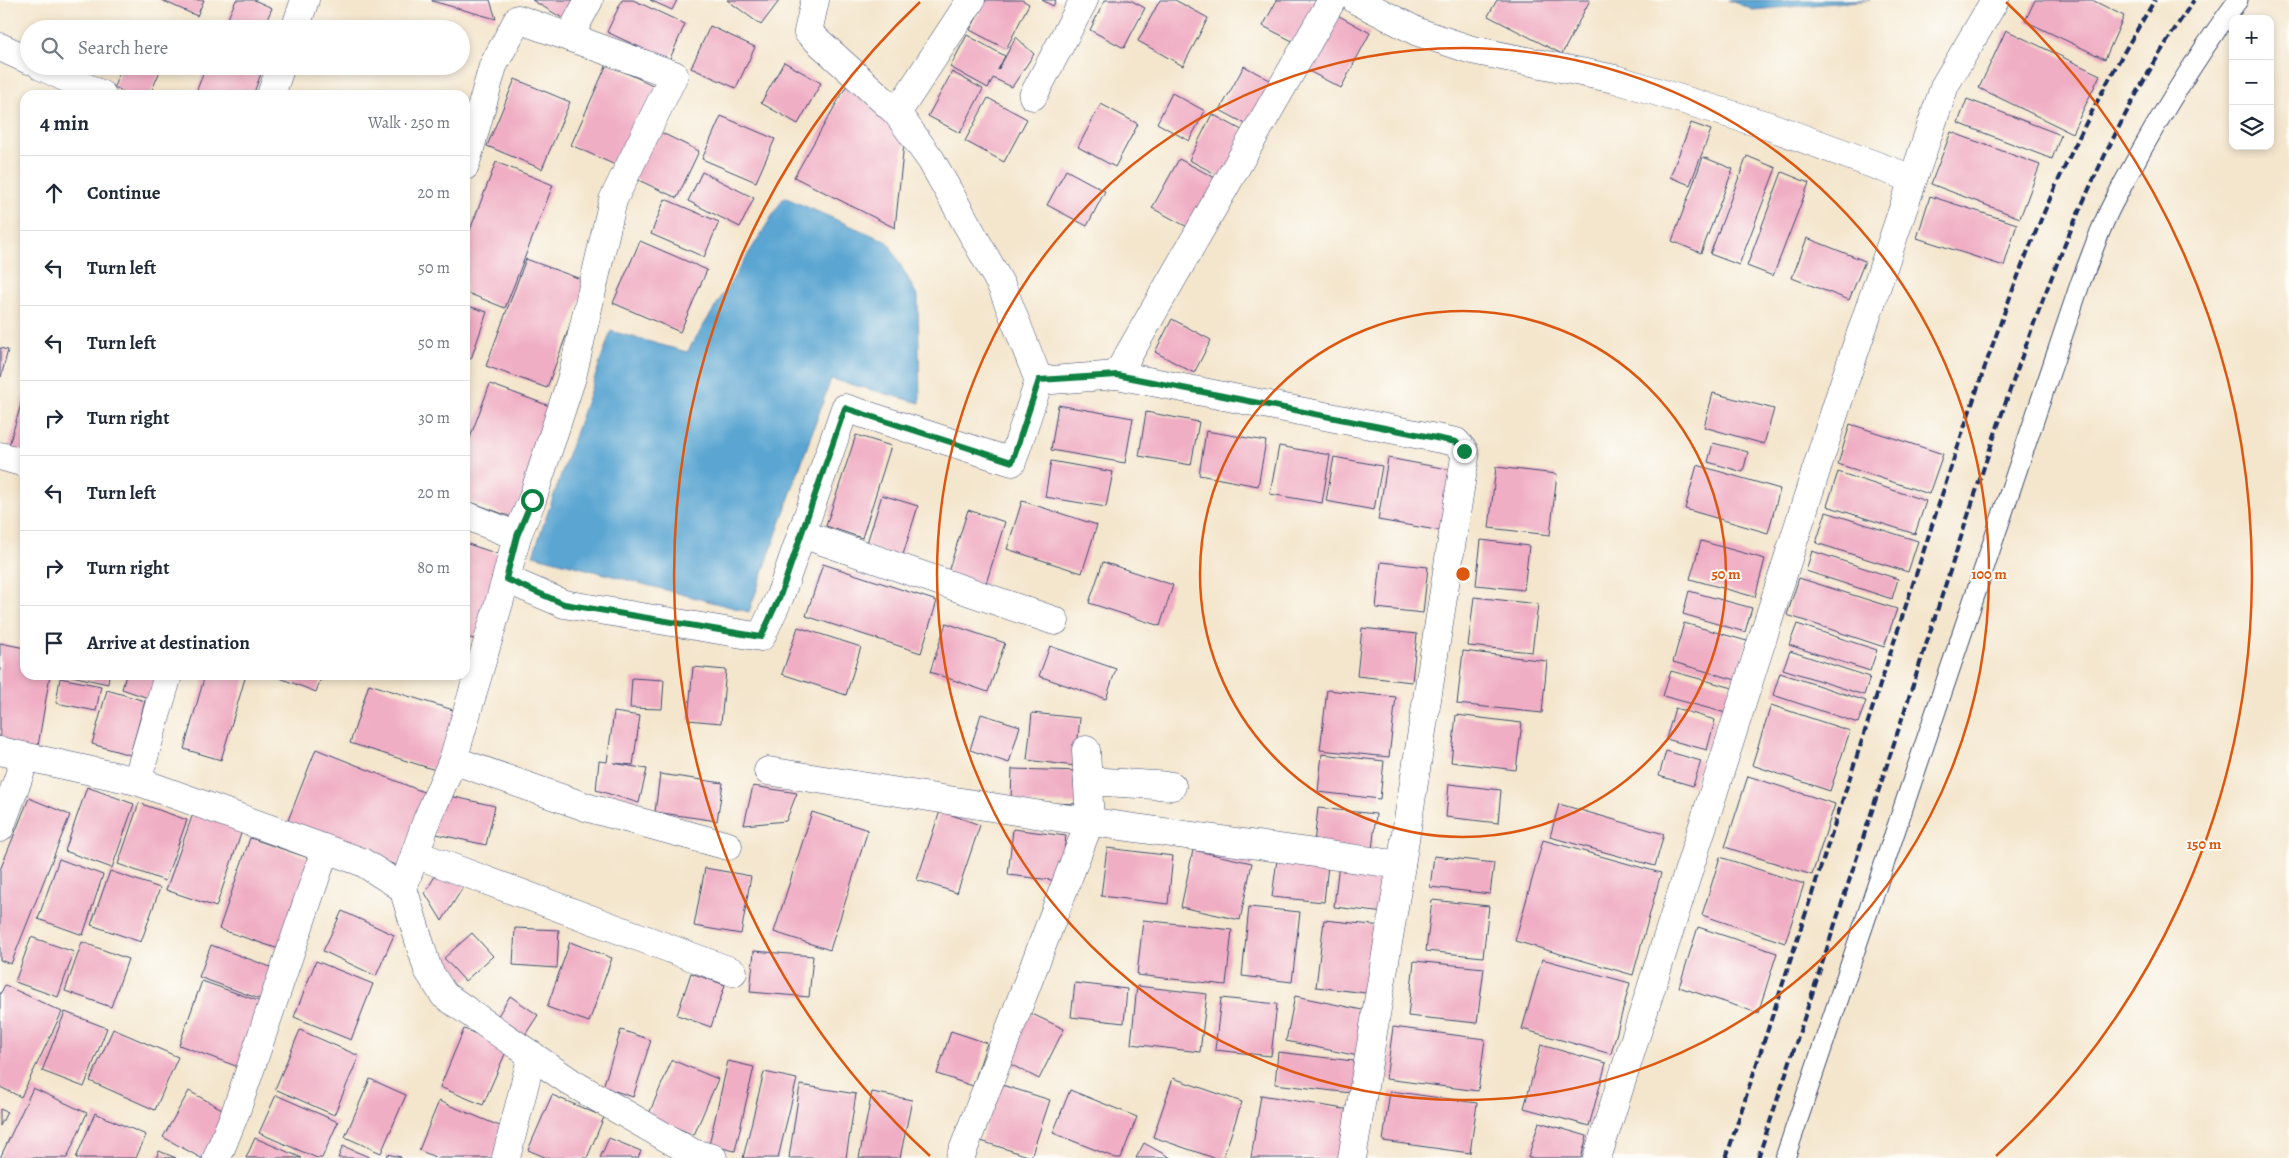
<!DOCTYPE html>
<meta charset="utf-8">
<style>
body{margin:0;font-family:Alegreya,serif;background:#f6f6f7;color:#1f2937}
.controls{position:absolute;right:15px;top:15px;display:grid;overflow:hidden;border-radius:10px;box-shadow:0 2px 8px #0003}
.controls button{width:45px;height:45px;display:grid;place-items:center;padding:0;border:0;border-bottom:1px solid #e0e1e3;background:#fff;color:#1f2937;font:25px sans-serif}
.stop{position:absolute;width:15px;height:15px;margin:-11px;border:4px solid #0b8043;border-radius:50%;background:#fff}
.stop.end{background:#0b8043;border-color:#fff;box-shadow:0 1px 5px #0008}
.list{margin:0;padding:0;list-style:none}
h2{display:flex;justify-content:space-between;align-items:center;height:65px;margin:0;padding:0 20px;font-size:21px}
h2 small{font-size:16px;font-weight:400;color:#747a83}
.list li{display:grid;grid-template-columns:32px 1fr auto;gap:15px;align-items:center;box-sizing:border-box;height:75px;padding:0 20px;border-top:1px solid #e0e1e3}
.list b{display:block;font-size:19px;white-space:nowrap}
.list em{font-size:16px;font-style:normal;color:#747a83}
.icon{flex:none;width:28px;height:28px;fill:none;stroke:currentColor;stroke-width:2;stroke-linecap:round;stroke-linejoin:round}
.map{position:relative;flex:none;width:2289px;height:1158px;overflow:hidden}
.search{position:absolute;background:#fff;box-shadow:0 2px 8px #0003;left:20px;top:20px;width:450px;height:55px;display:flex;align-items:center;gap:12px;box-sizing:border-box;padding:0 18px;border-radius:28px;color:#747a83;font-size:19px}
.panel{position:absolute;background:#fff;box-shadow:0 2px 8px #0003;left:20px;top:90px;width:450px;height:590px;border-radius:15px}
.map>svg:first-child{display:block}
</style>
<div class="map">
<svg width="2289" height="1158" viewBox="0 0 2289 1158">
<rect width="100%" height="100%" fill="#fdfcf7"/>
<filter id="ink" filterUnits="userSpaceOnUse"><feTurbulence type="fractalNoise" baseFrequency=".02" numOctaves="2"/><feDisplacementMap in="SourceGraphic" scale="10" xChannelSelector="R" yChannelSelector="G"/><feConvolveMatrix kernelMatrix="1 2 1 2 8 2 1 2 1" color-interpolation-filters="sRGB"/></filter>
<filter id="wash" filterUnits="userSpaceOnUse"><feTurbulence type="fractalNoise" baseFrequency=".0096" numOctaves="4" result="noise"/><feDisplacementMap in="SourceGraphic" scale="20" xChannelSelector="R" yChannelSelector="G"/><feGaussianBlur stdDeviation="1.12" result="paint"/><feColorMatrix in="noise" values="0 0 0 0 0 0 0 0 0 0 0 0 0 0 0 0 0 1.4 0 .05"/><feComposite in="paint" operator="in"/></filter>
<g filter="url(#wash)">
<rect width="100%" height="100%" fill="#f4e6cd"/>
<g fill="#5aa5d2" stroke="#3a6a98">
<polygon points="1728,0 1870,0 1753,10"/>
<polygon points="784,197 888,242 918,297 920,403 831,379 749,612 533,555 611,331 687,352"/>
</g>
<g id="blocks">
<g fill="#f0aec4">
<polygon points="161,0 204,0 197,16"/>
<polygon points="236,0 254,0 272,8 263,29 229,29 224,27"/>
<polygon points="490,0 496,19 432,1 432,0"/>
<polygon points="532,0 582,0 569,22"/>
<polygon points="622,0 633,0 685,24 669,61 607,32"/>
<polygon points="650,0 677,0 672,10"/>
<polygon points="727,0 778,0 779,1 761,25"/>
<polygon points="986,0 1022,0 1029,4 1006,49 970,30"/>
<polygon points="1042,0 1056,0 1053,6"/>
<polygon points="1105,0 1130,0 1145,8 1124,48 1090,30"/>
<polygon points="1160,0 1175,0 1208,18 1183,66 1138,41"/>
<polygon points="1277,0 1320,0 1302,46 1263,26"/>
<polygon points="1497,0 1590,0 1562,54 1488,16"/>
<polygon points="2035,0 2092,0 2124,16 2105,59 2025,21"/>
<polygon points="1332,12 1370,33 1341,88 1303,68"/>
<polygon points="710,26 755,47 736,88 691,68"/>
<polygon points="2006,30 2100,75 2072,133 1979,88"/>
<polygon points="967,35 1005,56 998,70 1016,37 1034,54 1012,87 993,78 988,88 950,67"/>
<polygon points="784,62 821,83 798,124 761,103"/>
<polygon points="607,64 659,88 622,168 571,145"/>
<polygon points="122,66 162,66 150,95 131,95 114,87"/>
<polygon points="206,66 250,66 262,71 253,95 195,95"/>
<polygon points="1244,66 1277,84 1253,128 1220,110"/>
<polygon points="952,72 983,89 960,133 928,116"/>
<polygon points="515,79 570,102 542,169 487,146"/>
<polygon points="847,85 905,134 895,228 794,177"/>
<polygon points="1172,93 1205,111 1189,141 1157,123"/>
<polygon points="988,98 1027,119 1004,162 965,141"/>
<polygon points="1967,99 2061,135 2052,159 1958,123"/>
<polygon points="1101,104 1138,124 1115,167 1078,147"/>
<polygon points="1212,114 1249,134 1225,179 1189,160"/>
<polygon points="721,116 775,139 756,182 702,159"/>
<polygon points="1691,123 1711,130 1690,185 1670,177"/>
<polygon points="656,130 699,151 677,198 634,178"/>
<polygon points="1951,132 2040,165 2020,218 1931,184"/>
<polygon points="1747,156 1776,168 1739,265 1710,254"/>
<polygon points="1703,157 1733,169 1701,253 1672,241"/>
<polygon points="1179,159 1221,181 1195,231 1152,208"/>
<polygon points="496,162 553,185 505,308 465,292 465,243"/>
<polygon points="1066,170 1105,191 1087,226 1047,205"/>
<polygon points="702,172 754,198 740,227 688,201"/>
<polygon points="1782,172 1809,183 1773,276 1747,266"/>
<polygon points="1930,196 2017,224 2004,266 1917,238"/>
<polygon points="665,199 719,222 704,257 651,234"/>
<polygon points="1807,238 1865,261 1849,300 1792,278"/>
<polygon points="640,241 707,270 680,332 613,303"/>
<polygon points="526,259 586,281 547,388 486,366"/>
<polygon points="465,305 487,312 471,359 465,357"/>
<polygon points="1172,319 1211,340 1194,373 1155,352"/>
<polygon points="0,348 8,350 1,377 0,377"/>
<polygon points="490,384 555,408 514,518 465,500 465,451"/>
<polygon points="1713,393 1774,409 1764,444 1704,427"/>
<polygon points="24,394 25,394 25,457 7,452"/>
<polygon points="1058,405 1133,418 1125,463 1051,450"/>
<polygon points="1146,412 1199,422 1191,465 1139,456"/>
<polygon points="1850,424 1943,454 1929,494 1838,464"/>
<polygon points="1206,431 1266,441 1258,486 1199,475"/>
<polygon points="856,435 891,446 862,538 826,526"/>
<polygon points="1713,443 1748,452 1743,472 1708,462"/>
<polygon points="1279,446 1330,455 1322,503 1270,494"/>
<polygon points="1334,457 1382,466 1374,510 1326,501"/>
<polygon points="1388,458 1453,470 1442,531 1378,520"/>
<polygon points="1051,461 1113,472 1106,507 1045,497"/>
<polygon points="1697,465 1780,489 1768,533 1685,509"/>
<polygon points="1496,467 1557,474 1550,535 1489,528"/>
<polygon points="1838,472 1926,501 1915,534 1827,506"/>
<polygon points="882,495 918,506 902,558 866,546"/>
<polygon points="1022,501 1097,525 1082,573 1007,549"/>
<polygon points="968,510 1005,522 984,590 946,578"/>
<polygon points="1826,512 1918,541 1908,572 1816,543"/>
<polygon points="1481,540 1529,546 1524,590 1476,585"/>
<polygon points="1701,541 1765,559 1755,597 1690,579"/>
<polygon points="465,543 504,556 476,640 465,636"/>
<polygon points="1812,551 1898,579 1892,599 1806,571"/>
<polygon points="1103,562 1173,585 1160,626 1089,603"/>
<polygon points="1381,562 1428,567 1423,613 1376,608"/>
<polygon points="823,564 937,601 921,653 806,616"/>
<polygon points="1799,578 1897,609 1884,647 1787,615"/>
<polygon points="1689,591 1752,608 1745,632 1683,614"/>
<polygon points="1474,597 1538,604 1532,652 1468,646"/>
<polygon points="946,623 1005,643 988,692 930,672"/>
<polygon points="1684,623 1747,641 1736,680 1673,662"/>
<polygon points="1797,624 1877,650 1870,671 1789,645"/>
<polygon points="798,627 861,647 846,695 782,674"/>
<polygon points="1362,628 1417,634 1412,682 1357,676"/>
<polygon points="0,643 25,648 25,675 50,675 37,752 0,746"/>
<polygon points="1050,646 1116,669 1106,699 1039,676"/>
<polygon points="1463,651 1547,661 1542,713 1457,704"/>
<polygon points="1790,651 1870,677 1864,695 1783,669"/>
<polygon points="693,667 726,670 721,723 688,720"/>
<polygon points="1671,671 1733,688 1726,713 1663,696"/>
<polygon points="1780,673 1866,701 1858,723 1773,695"/>
<polygon points="67,675 109,675 108,684"/>
<polygon points="126,675 166,675 157,701 122,689"/>
<polygon points="205,675 246,675 221,760 184,749"/>
<polygon points="272,675 322,675 316,692"/>
<polygon points="60,678 101,686 96,711 56,703"/>
<polygon points="632,678 664,680 662,709 630,708"/>
<polygon points="369,684 463,713 445,773 350,743"/>
<polygon points="107,690 145,701 130,755 92,744"/>
<polygon points="1327,690 1396,697 1389,757 1320,750"/>
<polygon points="1771,705 1850,731 1830,791 1752,765"/>
<polygon points="1675,708 1715,720 1707,750 1666,739"/>
<polygon points="614,712 640,716 633,765 614,763 647,769 639,803 596,790 599,761 607,762"/>
<polygon points="1032,713 1080,718 1075,766 1027,760"/>
<polygon points="981,714 1020,726 1009,763 970,750"/>
<polygon points="1456,715 1522,723 1516,770 1451,762"/>
<polygon points="316,749 426,793 398,866 287,823"/>
<polygon points="1666,751 1701,761 1693,786 1659,776"/>
<polygon points="1322,754 1384,761 1380,799 1318,792"/>
<polygon points="1012,769 1083,771 1082,804 1011,802"/>
<polygon points="660,774 723,783 717,821 655,812"/>
<polygon points="1748,776 1835,804 1812,875 1725,847"/>
<polygon points="1449,784 1501,790 1498,823 1446,817"/>
<polygon points="753,786 797,793 786,821 744,825"/>
<polygon points="87,787 134,804 112,868 65,851"/>
<polygon points="441,794 495,806 486,845 432,833"/>
<polygon points="29,798 70,815 11,964 0,960 0,870"/>
<polygon points="139,803 187,820 165,881 118,864"/>
<polygon points="1559,804 1664,834 1655,866 1550,837"/>
<polygon points="195,808 244,825 216,907 166,890"/>
<polygon points="1318,808 1376,814 1372,850 1314,843"/>
<polygon points="940,811 980,825 957,893 917,880"/>
<polygon points="812,812 868,830 830,950 774,932"/>
<polygon points="1013,829 1066,836 1060,881 1008,875"/>
<polygon points="250,838 312,859 282,950 219,929"/>
<polygon points="1543,840 1661,873 1633,975 1515,941"/>
<polygon points="1107,848 1173,856 1168,904 1101,896"/>
<polygon points="1193,850 1252,863 1240,920 1181,907"/>
<polygon points="1434,856 1494,863 1490,894 1430,887"/>
<polygon points="1720,857 1804,884 1785,943 1702,915"/>
<polygon points="59,859 103,875 83,935 38,919"/>
<polygon points="1277,859 1328,865 1324,902 1272,897"/>
<polygon points="1339,863 1390,870 1385,913 1334,907"/>
<polygon points="705,868 751,876 741,934 694,926"/>
<polygon points="110,871 160,888 141,942 91,925"/>
<polygon points="438,871 467,881 442,921 425,893"/>
<polygon points="1432,900 1489,906 1483,957 1426,951"/>
<polygon points="1249,907 1300,912 1292,982 1242,976"/>
<polygon points="342,911 394,935 376,976 323,951"/>
<polygon points="1143,920 1232,930 1226,985 1137,975"/>
<polygon points="1324,920 1382,926 1374,994 1316,987"/>
<polygon points="1698,927 1777,953 1758,1013 1679,987"/>
<polygon points="515,928 559,930 557,968 513,965"/>
<polygon points="472,933 493,956 465,981 444,958"/>
<polygon points="31,937 74,952 58,997 15,982"/>
<polygon points="82,942 128,959 111,1007 65,991"/>
<polygon points="570,942 612,958 589,1022 547,1007"/>
<polygon points="211,945 276,969 265,1001 199,977"/>
<polygon points="754,951 813,956 809,997 750,992"/>
<polygon points="1542,959 1630,983 1611,1054 1522,1029"/>
<polygon points="316,961 373,984 351,1040 294,1017"/>
<polygon points="1414,961 1484,968 1477,1023 1408,1016"/>
<polygon points="691,973 725,985 711,1027 677,1015"/>
<polygon points="202,981 267,1004 244,1069 179,1045"/>
<polygon points="1075,983 1127,989 1124,1023 1071,1017"/>
<polygon points="5,985 62,1012 21,1097 0,1087 0,994"/>
<polygon points="1137,986 1207,994 1200,1052 1131,1044"/>
<polygon points="510,996 538,1015 523,1038 496,1019"/>
<polygon points="1295,996 1367,1011 1358,1056 1286,1041"/>
<polygon points="1221,998 1277,1004 1271,1056 1215,1050"/>
<polygon points="65,1012 107,1028 84,1087 42,1071"/>
<polygon points="1028,1012 1064,1029 1039,1079 1004,1061"/>
<polygon points="1393,1027 1485,1039 1478,1091 1386,1079"/>
<polygon points="113,1029 178,1057 155,1110 90,1081"/>
<polygon points="464,1029 508,1047 483,1105 440,1087"/>
<polygon points="300,1030 359,1056 334,1115 275,1089"/>
<polygon points="621,1030 651,1040 633,1097 603,1087"/>
<polygon points="951,1031 987,1043 973,1086 937,1074"/>
<polygon points="1541,1045 1606,1063 1589,1126 1524,1108"/>
<polygon points="1278,1052 1362,1062 1359,1094 1275,1084"/>
<polygon points="672,1060 718,1079 694,1135 648,1116"/>
<polygon points="728,1061 754,1067 735,1151 709,1145"/>
<polygon points="764,1072 797,1079 778,1158 743,1158"/>
<polygon points="1173,1078 1242,1102 1223,1158 1214,1158 1153,1137"/>
<polygon points="370,1079 406,1095 381,1153 345,1137"/>
<polygon points="999,1084 1050,1100 1031,1157 981,1141"/>
<polygon points="800,1085 856,1094 846,1158 789,1158"/>
<polygon points="33,1088 87,1113 67,1158 0,1158"/>
<polygon points="1070,1090 1137,1117 1121,1158 1116,1158 1053,1133"/>
<polygon points="189,1091 231,1114 207,1158 201,1158 163,1137"/>
<polygon points="1390,1091 1477,1103 1470,1153 1383,1141"/>
<polygon points="872,1092 912,1100 900,1158 859,1158"/>
<polygon points="276,1095 338,1122 322,1158 317,1158 259,1133"/>
<polygon points="552,1095 604,1117 587,1158 547,1158 528,1150"/>
<polygon points="1261,1095 1350,1110 1343,1158 1251,1158"/>
<polygon points="439,1101 507,1129 495,1158 437,1158 419,1150"/>
<polygon points="0,1109 7,1112 0,1126"/>
<polygon points="95,1113 146,1135 136,1158 76,1158"/>
<polygon points="1539,1122 1587,1136 1581,1158 1528,1158"/>
<polygon points="255,1138 302,1158 246,1158"/>
<polygon points="609,1138 641,1151 638,1158 600,1158"/>
<polygon points="1144,1143 1171,1158 1136,1158"/>
<polygon points="343,1146 371,1158 338,1158"/>
<polygon points="159,1151 176,1158 156,1158"/>
<polygon points="387,1154 401,1157 401,1158 386,1158"/>
</g>
</g>
</g>
<g filter="url(#ink)">
<use href="#blocks" fill-opacity="0" stroke="#3c4a6f" stroke-width="1"/>
<g fill="none" stroke-linecap="round" stroke-linejoin="round">
<defs>
<path id="lane" d="M1785 1158 2081 281C2091 257 2099 231 2111 207 2148 135 2190 65 2238 0"/>
<g id="street">
<polyline points="589,0 569,37 674,75 613,200 572,377 532,500 517,536 506,579 453,760 427,820 403,888 428,970 444,995 572,1083 693,1153 713,1158"/>
<polyline points="1356,0 1418,32 1472,50 1615,79 1769,126 1913,179"/>
<polyline points="295,29 305,0"/>
<polyline points="0,47 29,60"/>
<polyline points="41,66 102,95"/>
<polyline points="271,95 281,66"/>
<polyline points="1033,96 1084,0"/>
<polyline points="897,113 971,0"/>
<polyline points="465,166 493,66 518,19 569,37"/>
<polyline points="1117,375 1332,0"/>
<polyline points="1039,381 1117,375 1456,442 1464,451 1465,457 1401,865 1352,1158"/>
<polyline points="0,456 25,463"/>
<polyline points="465,515 517,536"/>
<polyline points="802,534 1055,621"/>
<polyline points="506,579 564,604 761,637 780,596 845,408 1012,462 1039,381 1002,287 931,160 897,113 808,32 815,0"/>
<polyline points="0,751 137,781 168,675"/>
<polyline points="453,760 589,808 728,846"/>
<polyline points="768,771 1035,814 1401,865"/>
<polyline points="137,781 362,862 403,888"/>
<polyline points="1088,781 1172,786"/>
<polyline points="0,828 26,757"/>
<polyline points="415,854 733,972"/>
<polyline points="217,1158 236,1111 325,850"/>
<polyline points="506,1158 532,1055"/>
<polyline points="960,1158 1090,821 1086,750"/>
<polyline points="1597,1158 1842,389 1945,85 1995,0"/>
</g>
</defs>
<use href="#lane" stroke="#3c4a6f" stroke-width="21"/>
<use href="#street" stroke="#3c4a6f" stroke-width="29"/>
<use href="#lane" stroke="#fff" stroke-width="19"/>
<use href="#street" stroke="#fff" stroke-width="28"/>
<g stroke="#1b2f5e" stroke-width="4" stroke-dasharray="8 4" stroke-linecap="butt">
<path d="M1726 1158C1787 971 1848 783 1909 596 1943 492 1976 387 2015 284 2052 186 2100 89 2155 0"/>
<path d="M1758 1158C1822 965 1885 771 1948 577 2013 379 2075 174 2194 0"/>
</g>
</g>
</g>
<g fill="none" stroke-linecap="round" stroke-linejoin="round" filter="url(#ink)">
<polyline stroke="#0b8043" stroke-width="6" points="532,500 517,536 506,579 564,604 761,637 780,596 845,408 1012,462 1039,380 1117,375 1456,442 1464,451"/>
</g>
<g fill="none" stroke="#de5710" stroke-width="2.5">
<circle cx="1463" cy="574" r="263"/>
<circle cx="1463" cy="574" r="526"/>
<path d="M930 1156A789 789 0 0 1 920 2M2006 2A789 789 0 0 1 1996 1156"/>
</g>
<circle cx="1463" cy="574" r="8" fill="#de5710" stroke="#fdfcf7" stroke-width="2.5"/>
<g font-size="15" text-anchor="middle" font-weight="bold" fill="#de5710" stroke="#fdfcf7" stroke-width="4" stroke-linejoin="round" paint-order="stroke">
<text x="1726" y="579">50 m</text>
<text x="1989" y="579">100 m</text>
<text x="2204" y="849">150 m</text>
</g>
</svg>
<div class="controls">
<button>+</button>
<button>−</button>
<button><svg class="icon" aria-label="layers" viewBox="0 0 24 24"><path d="M12 4l9 5-9 5-9-5zM3 14l9 5 9-5"/></svg></button>
</div>
<div class="stop" style="left:532px;top:500px"></div>
<div class="stop end" style="left:1464px;top:451px"></div>
<div class="search"><svg class="icon" aria-label="search" viewBox="0 0 24 24"><circle cx="10" cy="10" r="6"/><path d="M15 15l6 6"/></svg>Search here</div>
<section class="panel">
<h2>4 min<small>Walk · 250 m</small></h2>
<ul class="list">
<li><svg class="icon" aria-label="ahead" viewBox="0 0 24 24"><path d="M12 20V5M6 11l6-6 6 6"/></svg><div><b>Continue</b></div><em>20 m</em></li>
<li><svg class="icon" aria-label="left" viewBox="0 0 24 24"><path d="M17 20v-9H6M10 6l-5 5 5 5"/></svg><div><b>Turn left</b></div><em>50 m</em></li>
<li><svg class="icon" aria-label="left" viewBox="0 0 24 24"><path d="M17 20v-9H6M10 6l-5 5 5 5"/></svg><div><b>Turn left</b></div><em>50 m</em></li>
<li><svg class="icon" aria-label="right" viewBox="0 0 24 24"><path d="M7 20v-9h11M14 6l5 5-5 5"/></svg><div><b>Turn right</b></div><em>30 m</em></li>
<li><svg class="icon" aria-label="left" viewBox="0 0 24 24"><path d="M17 20v-9H6M10 6l-5 5 5 5"/></svg><div><b>Turn left</b></div><em>20 m</em></li>
<li><svg class="icon" aria-label="right" viewBox="0 0 24 24"><path d="M7 20v-9h11M14 6l5 5-5 5"/></svg><div><b>Turn right</b></div><em>80 m</em></li>
<li><svg class="icon" aria-label="arrive" viewBox="0 0 24 24"><path d="M6 21V4h12l-3 4 3 4H6"/></svg><div><b>Arrive at destination</b></div></li>
</ul>
</section>
</div>
